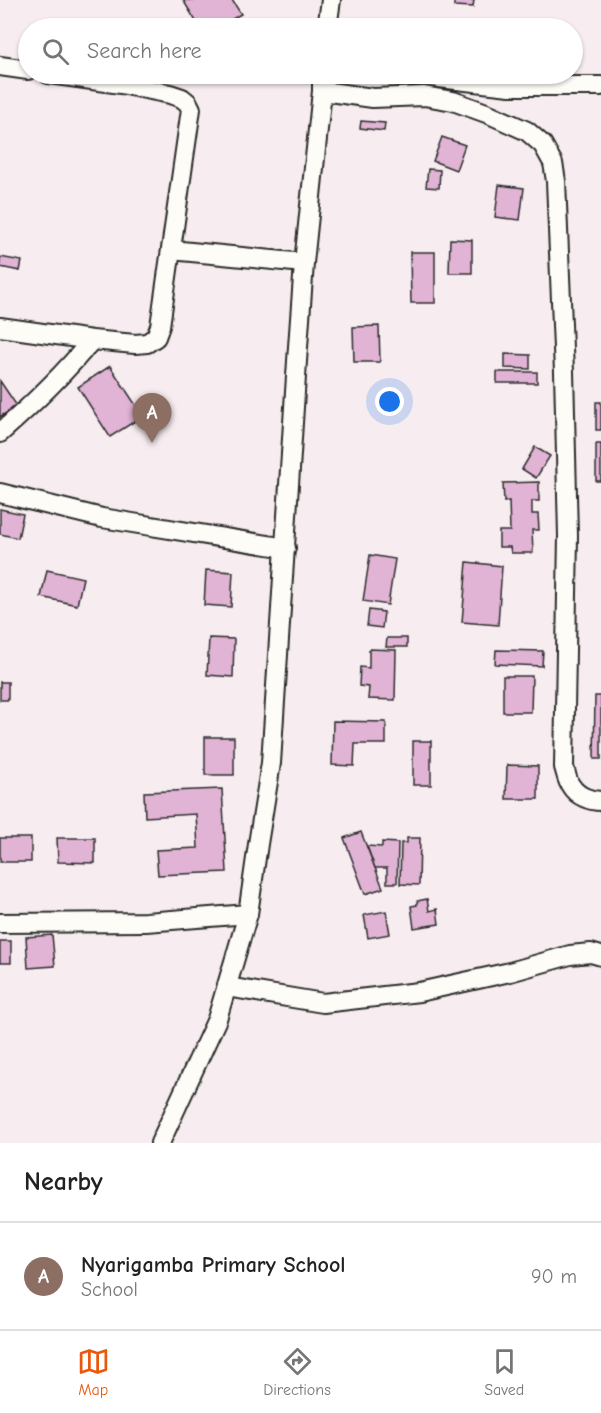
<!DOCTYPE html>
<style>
body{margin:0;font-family:"Comic Neue",sans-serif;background:#f2f2f2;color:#222}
.you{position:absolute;left:390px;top:402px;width:21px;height:21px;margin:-15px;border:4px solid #fff;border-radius:50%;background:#1a73e8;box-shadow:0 0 0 9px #1a73e833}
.badge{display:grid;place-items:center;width:39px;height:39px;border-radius:50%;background:#ea580c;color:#fff;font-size:20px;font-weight:700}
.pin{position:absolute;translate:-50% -50px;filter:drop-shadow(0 2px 3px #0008)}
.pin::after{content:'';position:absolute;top:32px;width:21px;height:18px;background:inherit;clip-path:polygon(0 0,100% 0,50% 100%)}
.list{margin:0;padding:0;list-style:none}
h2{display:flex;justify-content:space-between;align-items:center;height:78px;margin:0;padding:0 24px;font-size:26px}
h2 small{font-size:20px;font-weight:400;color:#767676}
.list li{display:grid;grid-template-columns:39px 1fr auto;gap:18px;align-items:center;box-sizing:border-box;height:108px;padding:0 24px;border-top:2px solid #e0e0e0}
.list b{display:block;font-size:22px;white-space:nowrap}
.list p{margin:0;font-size:20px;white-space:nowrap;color:#767676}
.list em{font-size:20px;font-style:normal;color:#767676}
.icon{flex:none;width:33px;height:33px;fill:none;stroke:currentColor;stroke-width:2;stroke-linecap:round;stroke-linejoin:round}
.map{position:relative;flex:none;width:601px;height:1143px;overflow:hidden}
.search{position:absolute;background:#fff;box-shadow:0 2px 4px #0004;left:18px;right:18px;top:18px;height:66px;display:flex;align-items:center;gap:15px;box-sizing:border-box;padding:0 21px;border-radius:33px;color:#767676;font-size:22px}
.sheet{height:186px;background:#fff}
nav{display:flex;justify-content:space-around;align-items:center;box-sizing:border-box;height:84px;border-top:2px solid #e0e0e0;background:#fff;font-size:16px;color:#767676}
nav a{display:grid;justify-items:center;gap:3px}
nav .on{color:#ea580c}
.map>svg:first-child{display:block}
</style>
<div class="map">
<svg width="601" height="1143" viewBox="0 0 601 1143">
<rect width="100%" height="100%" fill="#f7edf0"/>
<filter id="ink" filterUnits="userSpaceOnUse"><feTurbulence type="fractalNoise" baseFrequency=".0167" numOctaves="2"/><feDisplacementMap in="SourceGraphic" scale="12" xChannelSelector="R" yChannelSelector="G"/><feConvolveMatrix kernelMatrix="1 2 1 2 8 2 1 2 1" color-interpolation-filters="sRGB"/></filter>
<g filter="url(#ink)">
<g fill="#e1b3d5" stroke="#2b2b2b" stroke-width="1.5">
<polygon points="183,0 232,0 241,14 217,28 200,28"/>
<polygon points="454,0 474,0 473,7 454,6"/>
<polygon points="361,121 385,123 384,131 360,128"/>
<polygon points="442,137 465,145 456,170 433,161"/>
<polygon points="428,169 440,170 439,188 426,187"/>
<polygon points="499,185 524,188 520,220 495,217"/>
<polygon points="450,239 472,240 472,273 449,273"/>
<polygon points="410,252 435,252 435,303 411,303"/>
<polygon points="0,257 22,261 20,271 0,267"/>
<polygon points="379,326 380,362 354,362 353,327"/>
<polygon points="505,354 530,355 530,369 505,368"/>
<polygon points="110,366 143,416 110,437 78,387"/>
<rect x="497" y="372" width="40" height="11"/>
<polygon points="0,381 17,406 0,417"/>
<rect x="596" y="402" width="5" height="28"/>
<rect x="596" y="444" width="5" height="37"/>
<polygon points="535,447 550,456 536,478 522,469"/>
<polygon points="539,482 539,501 532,501 532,514 538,514 539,530 532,530 533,553 511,553 510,547 499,547 499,531 510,531 509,501 504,502 503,483"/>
<polygon points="0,509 23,514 18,538 0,534"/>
<polygon points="370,555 395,559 388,605 363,601"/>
<polygon points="467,562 502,566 498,625 462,622"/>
<polygon points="47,570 83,578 77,605 41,597"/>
<polygon points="206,570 233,572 231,607 204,605"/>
<polygon points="369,610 384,612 382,628 367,626"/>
<polygon points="209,638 234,639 233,677 207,675"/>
<polygon points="387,638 407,638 407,647 386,647"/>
<polygon points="369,649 396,650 395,700 368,699 369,687 359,686 360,667 369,668"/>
<polygon points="496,650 543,651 542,666 495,664"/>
<polygon points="503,676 532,676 531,712 503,712"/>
<rect x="0" y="682" width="8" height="18"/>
<polygon points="595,696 601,696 601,759 594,759"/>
<polygon points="333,721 386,722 386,744 355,744 354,766 332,765"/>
<rect x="205" y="737" width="29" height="38"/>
<rect x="413" y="741" width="18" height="44"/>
<polygon points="507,765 538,766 538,799 506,799"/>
<polygon points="222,789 227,872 158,875 156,850 198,848 196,814 145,817 144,792"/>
<polygon points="361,832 383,888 365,894 344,838"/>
<rect x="0" y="838" width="31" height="24"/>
<polygon points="57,838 95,838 95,863 58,862"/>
<polygon points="407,838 420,838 419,885 400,884 401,843 407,843"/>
<polygon points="382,842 398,843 397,883 387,883 387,868 375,868 367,846 382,847"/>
<polygon points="427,899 429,911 437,909 439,924 414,928 411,906 417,905 417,901"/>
<polygon points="386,911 390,934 368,938 364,915"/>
<polygon points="52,935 55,966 28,968 26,937"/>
<rect x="0" y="941" width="11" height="22"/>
</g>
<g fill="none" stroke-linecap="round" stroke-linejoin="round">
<defs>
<g id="minor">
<polyline points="327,28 331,0"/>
<polyline points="0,66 28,70"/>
<polyline points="404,74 510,86 601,86"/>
<path d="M322 91 373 98 424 96 453 101 489 114 527 131 543 145 553 163 556 181 564 372 568 536 564 767C566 773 567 781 571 786 577 796 590 801 601 801"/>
<polyline points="171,250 304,263"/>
<polyline points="0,327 92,340 135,344 147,343 156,337 160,326 191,109 188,103 182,98 170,94 121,84 49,74"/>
<path d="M0 433C33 404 64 374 92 340"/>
<polyline points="0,493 102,518 286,548"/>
<polyline points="0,923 146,922 248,914"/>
<polyline points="227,987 323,1003 419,992 510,972 570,955 591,953 601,956"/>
<polyline points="160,1143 217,1019 248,914 258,844 271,763 297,361 304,263 322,91 322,74"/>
</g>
</defs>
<use href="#minor" stroke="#2b2b2b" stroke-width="22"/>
<use href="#minor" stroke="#fdfcf7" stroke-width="18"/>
</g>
</g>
</svg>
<div class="you"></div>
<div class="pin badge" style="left:152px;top:443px;background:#8d6e63">A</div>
<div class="search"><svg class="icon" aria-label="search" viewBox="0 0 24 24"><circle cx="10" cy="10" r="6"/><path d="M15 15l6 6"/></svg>Search here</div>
</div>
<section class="sheet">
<h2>Nearby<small></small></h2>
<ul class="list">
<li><span class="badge" style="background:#8d6e63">A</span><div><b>Nyarigamba Primary School</b><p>School</p></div><em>90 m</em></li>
</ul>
</section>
<nav>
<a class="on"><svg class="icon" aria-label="map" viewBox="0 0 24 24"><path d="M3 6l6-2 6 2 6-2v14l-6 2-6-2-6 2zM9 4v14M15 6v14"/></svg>Map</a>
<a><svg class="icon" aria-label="directions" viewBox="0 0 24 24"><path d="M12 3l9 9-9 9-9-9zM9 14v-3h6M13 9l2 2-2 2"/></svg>Directions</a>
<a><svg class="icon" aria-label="saved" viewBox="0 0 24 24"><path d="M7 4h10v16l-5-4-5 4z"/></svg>Saved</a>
</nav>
